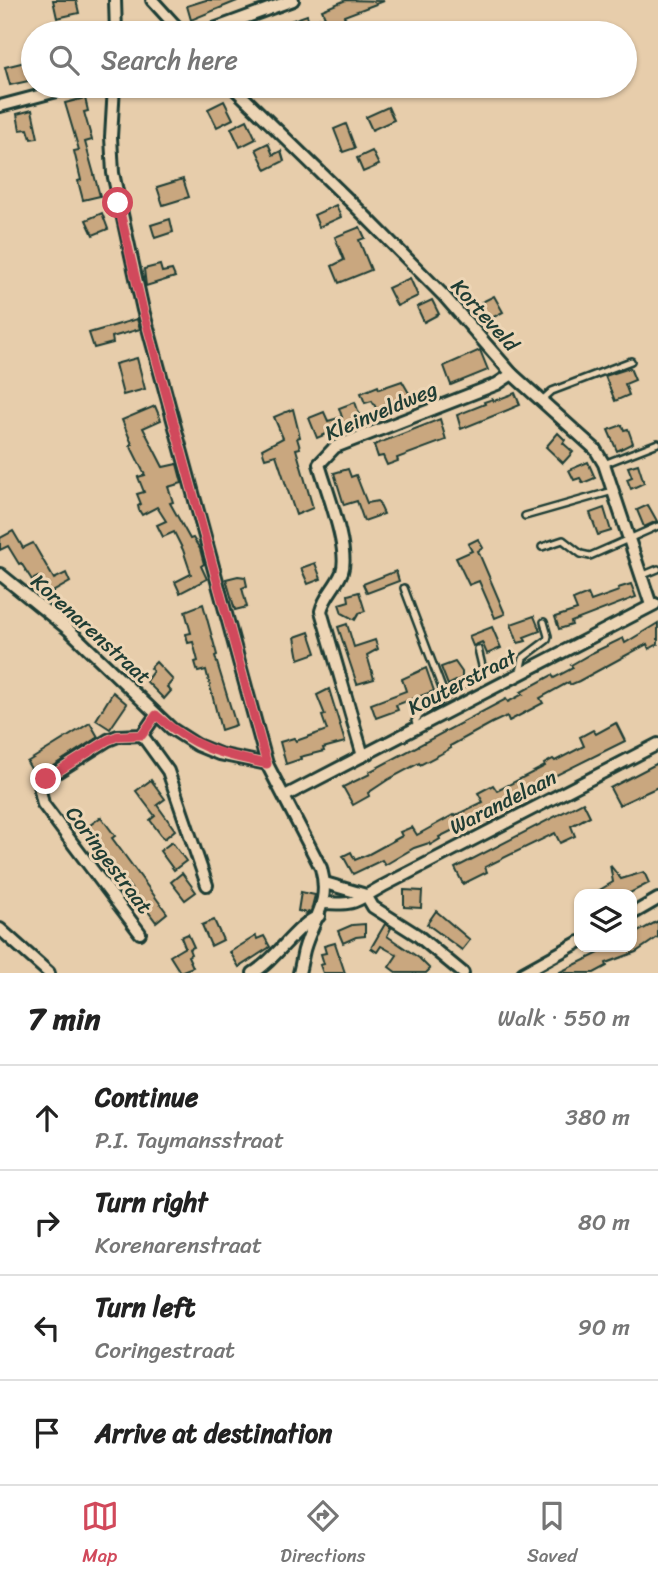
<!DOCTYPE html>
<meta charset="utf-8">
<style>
body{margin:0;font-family:Sriracha,sans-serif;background:#f2f2f2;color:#222}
.controls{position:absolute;right:21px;bottom:21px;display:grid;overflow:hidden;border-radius:14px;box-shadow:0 2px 5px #0004}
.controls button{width:63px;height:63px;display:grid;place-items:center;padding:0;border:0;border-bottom:2px solid #e0e0e0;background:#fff;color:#222;font:35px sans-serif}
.stop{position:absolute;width:21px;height:21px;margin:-16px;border:5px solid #d1495b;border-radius:50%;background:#fff}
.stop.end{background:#d1495b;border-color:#fff;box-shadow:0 2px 7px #0008}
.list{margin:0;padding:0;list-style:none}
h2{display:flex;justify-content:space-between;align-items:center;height:91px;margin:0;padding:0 28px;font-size:30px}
h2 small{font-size:23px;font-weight:400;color:#767676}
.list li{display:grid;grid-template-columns:46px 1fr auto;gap:21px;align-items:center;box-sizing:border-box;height:105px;padding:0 28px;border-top:2px solid #e0e0e0}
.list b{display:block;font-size:26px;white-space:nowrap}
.list p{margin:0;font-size:23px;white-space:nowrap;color:#767676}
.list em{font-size:23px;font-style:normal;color:#767676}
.icon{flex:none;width:38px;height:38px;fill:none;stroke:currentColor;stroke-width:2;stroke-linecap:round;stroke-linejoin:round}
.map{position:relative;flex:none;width:658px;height:973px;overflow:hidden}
.search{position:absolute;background:#fff;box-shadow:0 2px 5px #0004;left:21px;right:21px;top:21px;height:77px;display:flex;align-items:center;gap:18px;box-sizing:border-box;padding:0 24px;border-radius:38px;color:#767676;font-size:26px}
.sheet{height:511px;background:#fff}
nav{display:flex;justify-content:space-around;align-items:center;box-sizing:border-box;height:98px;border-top:2px solid #e0e0e0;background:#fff;font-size:19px;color:#767676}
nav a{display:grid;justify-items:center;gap:4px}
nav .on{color:#d1495b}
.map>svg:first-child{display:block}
</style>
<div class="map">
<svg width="658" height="973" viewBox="0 0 658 973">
<rect width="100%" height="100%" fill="#e7cdab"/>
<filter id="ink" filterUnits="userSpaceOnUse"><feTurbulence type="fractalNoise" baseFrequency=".0143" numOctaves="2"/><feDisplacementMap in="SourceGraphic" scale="14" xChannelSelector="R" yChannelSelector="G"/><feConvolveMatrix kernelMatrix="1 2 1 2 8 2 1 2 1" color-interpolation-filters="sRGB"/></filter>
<g filter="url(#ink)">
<g fill="#c9a77f" stroke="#1f3d34" stroke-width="2">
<polygon points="53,0 76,0 79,13 57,18"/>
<polygon points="206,0 237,0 237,1 191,20 187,6"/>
<polygon points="346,0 384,1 344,16 347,22 318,33 303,33 301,27 281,33 256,33 307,15 309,22 325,17 322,10"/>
<polygon points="33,60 33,80 10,85 5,67"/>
<polygon points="85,98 88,111 84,112 92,140 85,142 100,196 83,200 78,181 81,180 74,151 79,150 65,103"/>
<polygon points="224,101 233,119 217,127 208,109"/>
<polygon points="388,107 394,120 372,130 366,117"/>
<polygon points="32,110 38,138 31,139 28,129 20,130 17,114"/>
<polygon points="247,120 256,139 240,147 231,128"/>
<polygon points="346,124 355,148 343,152 334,129"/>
<polygon points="268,143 273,155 281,151 284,161 266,170 256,149"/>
<polygon points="372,151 379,165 363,172 357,158"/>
<polygon points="183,179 189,197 163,205 157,187"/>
<polygon points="336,205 341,217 319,227 314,215"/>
<polygon points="102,213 108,229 93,235 86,220"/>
<polygon points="170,219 173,232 155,238 151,225"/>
<polygon points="360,227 365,238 359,240 371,270 339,283 332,266 344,260 335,237"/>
<polygon points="160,265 162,272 172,270 175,277 146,286 144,269"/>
<polygon points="410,278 418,296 397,306 388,288"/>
<polygon points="494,296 503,312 488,320 480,303"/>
<polygon points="432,300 439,314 424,322 417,307"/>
<polygon points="137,319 140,329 112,337 113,343 94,348 89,333"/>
<polygon points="480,350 488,370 451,385 444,366"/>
<polygon points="137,358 145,389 123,395 115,364"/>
<polygon points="630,368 635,380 625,384 629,395 615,401 605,376"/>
<polygon points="402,381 413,400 402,404 399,399 385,404 387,410 379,413 372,401 365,403 361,393 378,386 379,389"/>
<polygon points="515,393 520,405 461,429 457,415 485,404 484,402 493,399 494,401"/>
<polygon points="355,402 361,419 317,438 309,418 324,412 328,421 342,417 339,408"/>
<polygon points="155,406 161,420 143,428 163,467 177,464 182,483 168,487 173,502 170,503 190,539 193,538 200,549 204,564 201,566 207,579 180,593 175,582 191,574 183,550 174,532 163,537 157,525 166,521 157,507 142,515 139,510 138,506 141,504 137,494 144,492 138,477 145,475 130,445 132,444 122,420"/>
<polygon points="293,409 300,437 297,438 300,448 296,449 313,508 296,515 276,455 265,458 262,449 283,438 274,417"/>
<polygon points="440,419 446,440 397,458 398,461 387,465 383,456 378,457 374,445"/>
<polygon points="622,425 624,430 628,429 633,443 617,451 608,430"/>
<polygon points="558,433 565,440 563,443 573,452 563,463 546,447"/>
<polygon points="588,462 595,478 583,483 580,478 574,480 569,470"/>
<polygon points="638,464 644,483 631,489 627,479 632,477 628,467"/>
<polygon points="348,469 351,477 356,475 367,503 378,501 384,514 364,521 357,501 344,505 334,473"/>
<polygon points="648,505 657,521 644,527 637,510"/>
<polygon points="604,508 611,531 598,535 590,513"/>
<polygon points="13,531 23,548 33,543 54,579 66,573 70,582 47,595 38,577 32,580 21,563 19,564 8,546 0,550 0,538"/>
<polygon points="478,539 483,548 478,551 505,614 495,618 479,581 469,585 456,558 472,551 468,544"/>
<polygon points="315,563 321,579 308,584 301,568"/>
<polygon points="396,571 399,581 367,593 363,584"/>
<polygon points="238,576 245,577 247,586 242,588 247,607 235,610 226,579"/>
<polygon points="631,584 636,597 571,622 572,625 559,629 555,617 577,610 573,600 588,594 591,601 619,591 618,588"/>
<polygon points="359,592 365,611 359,613 355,620 342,613 339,604 349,601 348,595"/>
<polygon points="203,604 217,655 215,656 236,725 221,730 206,670 198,672 195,662 198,661 193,642 188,643 186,634 191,633 185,611"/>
<polygon points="534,616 540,631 524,637 526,641 518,643 511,624"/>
<polygon points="658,623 658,644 649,649 647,644 579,681 570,685 569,682 540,698 543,703 509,721 507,716 492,723 450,746 451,748 439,755 420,765 419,763 389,779 368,793 369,796 353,805 343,787 370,774 369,772 506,699 508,702 523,694 521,692 552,675 554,678 573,668 571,665 592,653 623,638 625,643"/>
<polygon points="347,624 354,647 375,640 378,649 367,655 374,679 357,684 338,627"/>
<polygon points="492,627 501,648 487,654 482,642 473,646 469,636"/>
<polygon points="309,632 316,653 299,659 295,637"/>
<polygon points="156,662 173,680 167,687 171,691 164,699 146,681 153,671 150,668"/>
<polygon points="455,662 462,672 462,678 448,685 441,667"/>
<polygon points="426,668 434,691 396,705 398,710 376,718 371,704 406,691 402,679"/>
<polygon points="329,689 345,742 323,748 324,751 300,757 301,759 286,764 280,742 294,738 296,741 327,730 322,716 325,715 317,695"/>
<polygon points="113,692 127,704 110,729 96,720"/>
<polygon points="90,723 98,737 36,777 27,762"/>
<polygon points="616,723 625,741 518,794 504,805 439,837 440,839 430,845 429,843 414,848 385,865 382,860 353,874 343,856 351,852 355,860 369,854 402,836 400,832 412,827 417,835 453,815 454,816 483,802 478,793 493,785 497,791 545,766 544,764 553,759 555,761 584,746 580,737 593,730 596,734"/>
<polygon points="658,763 658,787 619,805 610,788"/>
<polygon points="151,780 165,799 157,805 175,830 164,839 150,820 155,816 136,791"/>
<polygon points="583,802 590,816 571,826 575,836 560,843 555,833 485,867 487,872 463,884 455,868"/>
<polygon points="101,817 115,836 112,838 167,913 156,922 86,828"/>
<polygon points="172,842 186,861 174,870 160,851"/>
<polygon points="610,865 621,879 644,872 649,883 628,894 593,894 613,882"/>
<polygon points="182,873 196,892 185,900 171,882"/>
<polygon points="404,890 422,891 421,908 404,907"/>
<polygon points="301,892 315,895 311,911 307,913 298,911"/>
<polygon points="436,911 470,940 462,950 427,924"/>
<polygon points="214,920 223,940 211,946 202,925"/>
<polygon points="658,921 658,937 636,952 606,963 607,966 594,973 558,973 611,947 632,947 632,935"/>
<polygon points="365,924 365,936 356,937 343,943 338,931 352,925"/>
<polygon points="385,924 391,928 387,936 419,958 430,969 426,973 397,973 389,967 397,955 381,946 377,952 371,948"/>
<polygon points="188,934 194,947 189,949 191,954 188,956 193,967 180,972 170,956 185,947 181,937"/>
<polygon points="256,936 257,939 264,936 270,947 239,967 230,952"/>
<polygon points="335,943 345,973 323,973 320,965 324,964 321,954 326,953 324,946"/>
</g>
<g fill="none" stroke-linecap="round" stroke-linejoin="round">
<defs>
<g id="lane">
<polyline points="542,400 552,391 631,361"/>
<polyline points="604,464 658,443"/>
<polyline points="525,516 613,491"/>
<polyline points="542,547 563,540 581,554 590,556 658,526"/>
<polyline points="641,576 658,569"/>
<polyline points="404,588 443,691 443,698"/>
<polyline points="520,672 523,658 547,640 548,636 544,622"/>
<polyline points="417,726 415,721 420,715 483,670 478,649"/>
</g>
<g id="street">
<polyline points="115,0 116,33"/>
<polyline points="152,0 182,33"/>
<polyline points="203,33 293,0"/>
<path d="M114 86 111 137 113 173 143 310 267 764 321 868C331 904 313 918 304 950 302 958 301 966 299 973"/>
<polyline points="232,86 358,209 444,296 512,374 595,449 604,464 651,605"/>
<polyline points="0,106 76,86"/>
<polyline points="0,574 68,629 172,729 197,745 219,754 267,764"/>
<polyline points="142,735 168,771 207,885"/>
<path d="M363 756 321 611C325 595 336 587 342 572 350 549 326 489 319 464L335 447 497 384 512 374"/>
<polyline points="285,796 655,604"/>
<polyline points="325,883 366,895"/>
<polyline points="366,895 373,907 417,935 463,973"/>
<path d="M323 903C357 905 354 902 383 886L658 744"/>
<polyline points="632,914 658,899"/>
<polyline points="0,929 49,973"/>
<polyline points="140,933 43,804 40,790 46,779 108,740 118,736 142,735 156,715"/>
<path d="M253 973C276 960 297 924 319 916"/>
<polyline points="523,973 579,942"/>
</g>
</defs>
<use href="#lane" stroke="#1f3d34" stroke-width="10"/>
<use href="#street" stroke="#1f3d34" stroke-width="16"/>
<use href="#lane" stroke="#edd5b5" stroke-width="5"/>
<use href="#street" stroke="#edd5b5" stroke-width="10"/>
</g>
</g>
<g fill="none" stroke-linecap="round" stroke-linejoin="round" filter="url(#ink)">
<path stroke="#d1495b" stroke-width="9" d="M46 779 108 740 118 736 142 735 156 715C193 748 220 754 267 764L143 310 118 203"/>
</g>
<g text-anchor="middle" stroke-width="6" stroke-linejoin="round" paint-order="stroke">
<g font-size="21" fill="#1f3d34" stroke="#edd5b5">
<text transform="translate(485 315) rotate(48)" y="7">Korteveld</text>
<text transform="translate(381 411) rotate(-23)" y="7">Kleinveldweg</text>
<text transform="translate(91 629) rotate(42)" y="7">Korenarenstraat</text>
<text transform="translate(462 682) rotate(-27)" y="7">Kouterstraat</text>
<text transform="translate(503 802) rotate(-27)" y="7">Warandelaan</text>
<text transform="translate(109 860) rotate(53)" y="7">Coringestraat</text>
</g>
</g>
</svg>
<div class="controls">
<button><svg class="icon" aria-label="layers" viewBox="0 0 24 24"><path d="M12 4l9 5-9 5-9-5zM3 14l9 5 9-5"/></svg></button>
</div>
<div class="stop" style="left:118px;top:203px"></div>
<div class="stop end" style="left:46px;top:779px"></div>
<div class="search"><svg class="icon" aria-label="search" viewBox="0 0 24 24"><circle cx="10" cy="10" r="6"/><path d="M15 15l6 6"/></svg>Search here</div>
</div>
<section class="sheet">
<h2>7 min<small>Walk · 550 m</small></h2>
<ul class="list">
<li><svg class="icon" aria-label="ahead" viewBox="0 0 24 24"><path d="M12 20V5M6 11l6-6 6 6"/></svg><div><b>Continue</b><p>P.I. Taymansstraat</p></div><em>380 m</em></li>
<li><svg class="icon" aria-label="right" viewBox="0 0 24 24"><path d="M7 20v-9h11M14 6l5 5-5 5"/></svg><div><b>Turn right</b><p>Korenarenstraat</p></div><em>80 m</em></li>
<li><svg class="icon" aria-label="left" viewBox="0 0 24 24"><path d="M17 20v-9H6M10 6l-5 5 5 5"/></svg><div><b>Turn left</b><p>Coringestraat</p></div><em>90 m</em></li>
<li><svg class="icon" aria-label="arrive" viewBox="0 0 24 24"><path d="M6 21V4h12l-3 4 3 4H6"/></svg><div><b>Arrive at destination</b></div></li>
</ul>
</section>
<nav>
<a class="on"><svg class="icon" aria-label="map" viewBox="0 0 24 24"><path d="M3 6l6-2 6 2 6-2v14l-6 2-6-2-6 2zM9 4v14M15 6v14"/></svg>Map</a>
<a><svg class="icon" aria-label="directions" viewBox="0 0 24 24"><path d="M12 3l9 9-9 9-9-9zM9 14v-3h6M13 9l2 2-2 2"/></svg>Directions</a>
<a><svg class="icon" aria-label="saved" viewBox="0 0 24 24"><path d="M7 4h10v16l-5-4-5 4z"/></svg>Saved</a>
</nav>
